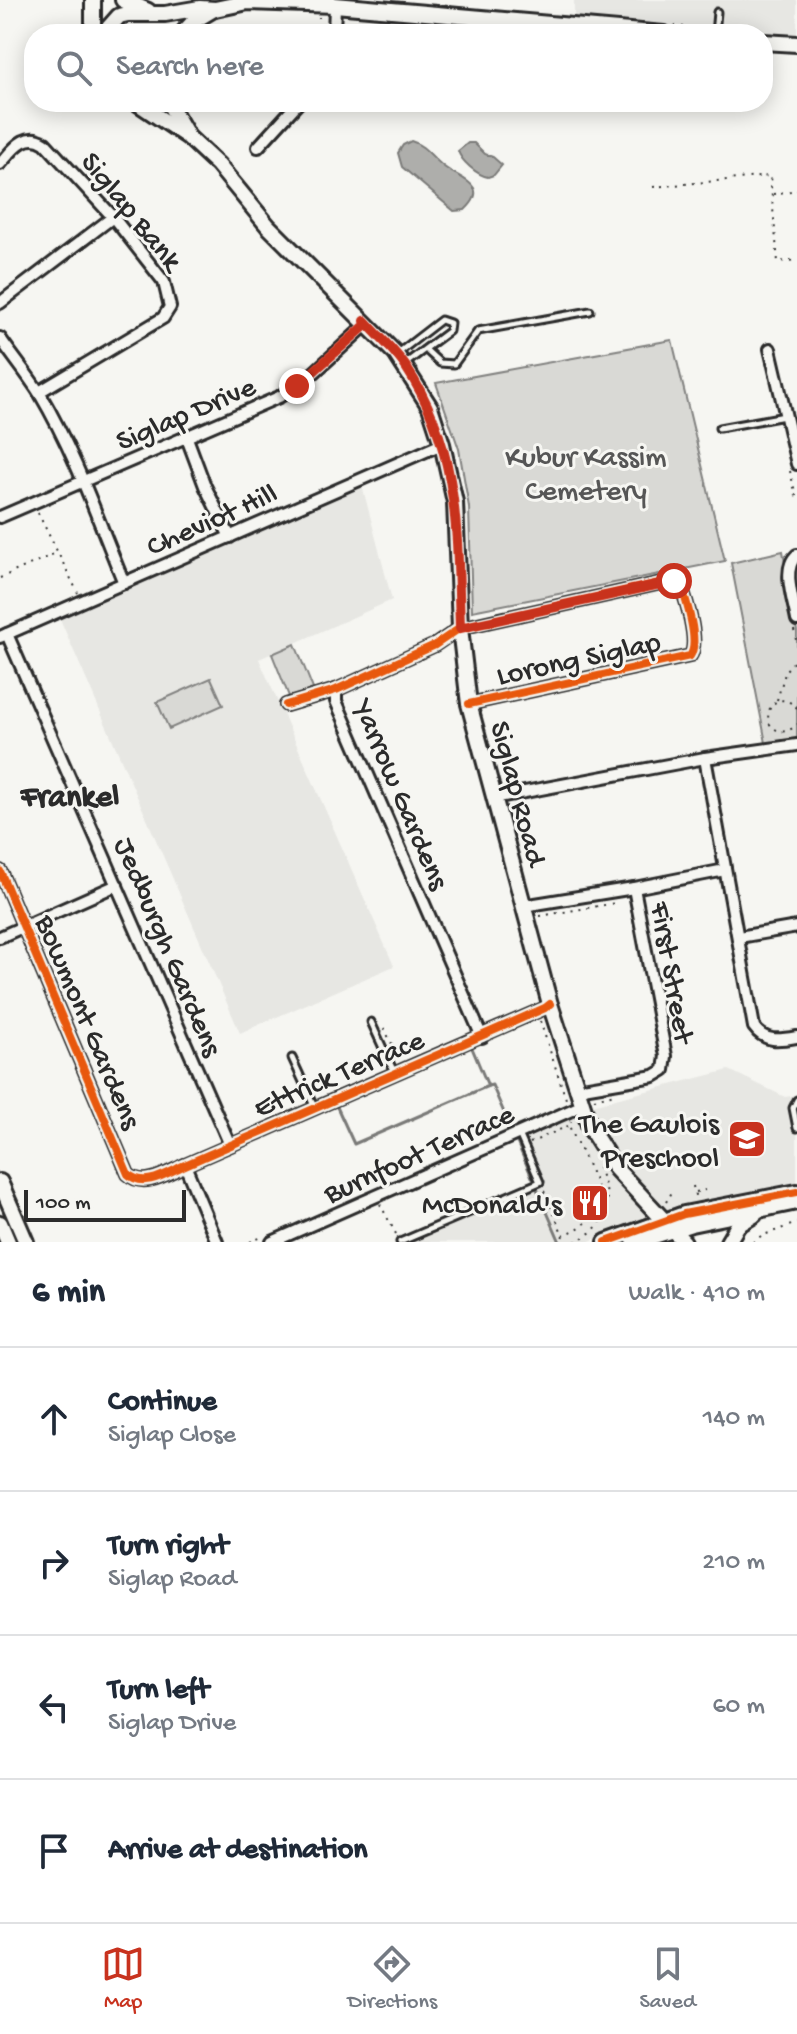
<!DOCTYPE html>
<meta charset="utf-8">
<style>
body{margin:0;font-family:"Gochi Hand",sans-serif;background:#f6f6f7;color:#1f2937}
.scale{position:absolute;left:24px;bottom:20px;width:162px;box-sizing:border-box;padding-left:8px;border:4px solid #2b2b2b;border-top:0;font-size:22px;line-height:28px;white-space:nowrap;color:#2b2b2b;-webkit-text-stroke:6px #f6f6f2;paint-order:stroke}
.stop{position:absolute;width:24px;height:24px;margin:-18px;border:6px solid #c8321e;border-radius:50%;background:#fff}
.stop.end{background:#c8321e;border-color:#fff;box-shadow:0 2px 8px #0008}
.list{margin:0;padding:0;list-style:none}
h2{display:flex;justify-content:space-between;align-items:center;height:104px;margin:0;padding:0 32px;font-size:34px}
h2 small{font-size:26px;font-weight:400;color:#747a83}
.list li{display:grid;grid-template-columns:52px 1fr auto;gap:24px;align-items:center;box-sizing:border-box;height:144px;padding:0 32px;border-top:2px solid #e0e1e3}
.list b{display:block;font-size:30px;white-space:nowrap}
.list p{margin:0;font-size:26px;white-space:nowrap;color:#747a83}
.list em{font-size:26px;font-style:normal;color:#747a83}
.icon{flex:none;width:44px;height:44px;fill:none;stroke:currentColor;stroke-width:2;stroke-linecap:round;stroke-linejoin:round}
.map{position:relative;flex:none;width:797px;height:1242px;overflow:hidden}
.search{position:absolute;background:#fff;box-shadow:0 4px 20px #0003;left:24px;right:24px;top:24px;height:88px;display:flex;align-items:center;gap:20px;box-sizing:border-box;padding:0 28px;border-radius:32px;color:#747a83;font-size:30px}
.sheet{height:680px;background:#fff}
nav{display:flex;justify-content:space-around;align-items:center;box-sizing:border-box;height:112px;border-top:2px solid #e0e1e3;background:#fff;font-size:22px;color:#747a83}
nav a{display:grid;justify-items:center;gap:4px}
nav .on{color:#c8321e}
.map>svg:first-child{display:block}
</style>
<div class="map">
<svg width="797" height="1242" viewBox="0 0 797 1242">
<rect width="100%" height="100%" fill="#f6f6f2"/>
<filter id="ink" filterUnits="userSpaceOnUse"><feTurbulence type="fractalNoise" baseFrequency=".0125" numOctaves="2"/><feDisplacementMap in="SourceGraphic" scale="16" xChannelSelector="R" yChannelSelector="G"/><feConvolveMatrix kernelMatrix="1 2 1 2 8 2 1 2 1" color-interpolation-filters="sRGB"/></filter>
<g filter="url(#ink)">
<g fill="#e7e7e3">
<polygon points="574,0 797,0 797,37 574,17"/>
<polygon points="362,485 392,600 259,659 394,966 240,1033 60,619"/>
<polygon points="729,1070 785,1097 797,1095 797,1184 624,1228 587,1242 393,1242 532,1181 510,1126"/>
</g>
<g fill="#d9d9d5" stroke="#828280" stroke-width="2">
<polygon points="672,340 725,561 472,611 469,507 459,449 436,383"/>
<polygon points="783,551 797,631 797,739 766,743 731,563"/>
<polygon points="295,644 313,689 290,699 272,654"/>
<polygon points="211,678 223,705 169,729 157,702"/>
</g>
<g fill="#aeaeab" stroke="#7a7a78" stroke-width="2">
<path d="M411 141C426 145 434 161 447 169 461 179 491 186 465 210L454 211 402 167 398 153 403 145Z"/>
<path d="M468 143H474L485 154 493 157 502 165 494 175 488 177C477 175 461 161 458 151Z"/>
</g>
<g fill="none" stroke-linecap="round" stroke-linejoin="round">
<g stroke="#7a7a78" stroke-width="3">
<polyline points="472,1048 488,1086 492,1085 532,1177"/>
<polyline points="337,1107 354,1144 488,1086"/>
<polyline points="537,1189 560,1242"/>
</g>
<defs>
<g id="lane">
<polyline points="715,34 717,12"/>
<polyline points="426,350 440,363 454,364 478,331 590,311"/>
<polyline points="397,354 441,320 450,323 449,331 405,364"/>
<polyline points="719,428 785,416"/>
<polyline points="371,1022 394,1072"/>
<polyline points="292,1058 315,1108"/>
<polyline points="797,1100 793,1108 797,1128"/>
<polyline points="400,1242 540,1182 519,1134"/>
</g>
<g id="street">
<polyline points="334,34 335,5"/>
<polyline points="258,147 299,102"/>
<path d="M0 164C13 150 25 130 45 143L113 217 164 282 170 307 163 318 39 392"/>
<polyline points="0,303 113,217"/>
<path d="M0 338C13 357 28 375 40 394 75 453 98 520 124 583"/>
<polyline points="770,349 797,464"/>
<polyline points="187,438 205,486 230,537"/>
<polyline points="0,517 279,397 307,379 367,324 365,321"/>
<path d="M797 555C781 568 794 602 797 620"/>
<polyline points="7,634 230,1145"/>
<polyline points="0,637 442,444"/>
<polyline points="336,690 336,701 482,1037"/>
<path d="M286 705 336 690 435 645 460 628 670 581 680 583C686 599 700 643 690 656L469 704"/>
<path d="M705 758 754 1027C765 1043 780 1040 797 1037"/>
<polyline points="493,798 705,758 797,745"/>
<path d="M0 871 128 1174C144 1189 167 1173 185 1165L545 1008 550 1004"/>
<polyline points="523,906 634,888 725,870"/>
<polyline points="0,937 117,885"/>
<polyline points="739,937 797,927"/>
<polyline points="577,1089 654,1076 664,1070 666,1056 634,888"/>
<polyline points="185,1165 217,1242"/>
<polyline points="272,1242 583,1105"/>
</g>
<g id="secondary">
<polyline points="123,0 148,11"/>
<polyline points="93,34 93,0"/>
<polyline points="103,34 119,16 128,14 165,14 200,8 215,9 248,2 335,5 664,34"/>
<polyline points="182,34 194,21 214,9"/>
<polyline points="763,42 797,44"/>
<polyline points="136,102 188,137 218,165 268,226 396,354 430,407 442,444 455,502 460,628 469,704 550,1004 590,1128 616,1169 684,1242"/>
<polyline points="168,102 186,133"/>
<polyline points="0,1182 26,1242"/>
<polyline points="0,1223 8,1242"/>
<polyline points="606,1242 684,1214 797,1192"/>
<polyline points="635,1242 691,1224 797,1202"/>
<polyline points="728,1242 738,1225 754,1215"/>
</g>
</defs>
<use href="#lane" stroke="#2b2b2b" stroke-width="11"/>
<use href="#street" stroke="#2b2b2b" stroke-width="16"/>
<use href="#secondary" stroke="#2b2b2b" stroke-width="20"/>
<g stroke="#2b2b2b" stroke-width="2" stroke-dasharray="2 6" stroke-linecap="butt">
<polyline points="674,26 708,29"/>
<polyline points="722,30 756,32"/>
<polyline points="319,34 319,17"/>
<polyline points="653,187 770,176 778,262 797,260"/>
<polyline points="773,194 797,190"/>
<polyline points="790,471 797,500"/>
<polyline points="38,513 78,593"/>
<polyline points="0,578 56,553"/>
<polyline points="794,630 797,645"/>
<polyline points="777,700 786,670 797,658"/>
<path d="M797 708C783 692 764 703 769 723 777 734 788 734 797 724"/>
<polyline points="540,916 616,903"/>
<polyline points="540,1021 567,1102"/>
<polyline points="384,1028 399,1058"/>
<polyline points="594,1099 615,1094"/>
<polyline points="530,1143 568,1126"/>
<polyline points="693,1186 696,1200"/>
<polyline points="544,1191 563,1235 561,1242"/>
<polyline points="696,1192 705,1190"/>
<polyline points="666,1202 674,1189"/>
<polyline points="380,1204 396,1234"/>
<path d="M563 1235C590 1225 598 1215 597 1185L569 1126 571 1121"/>
<polyline points="250,1242 262,1237"/>
<path d="M575 1242C614 1222 613 1198 596 1162"/>
<polyline points="753,1242 761,1236 797,1223"/>
</g>
<use href="#lane" stroke="#f6f6f2" stroke-width="5"/>
<use href="#street" stroke="#f6f6f2" stroke-width="10"/>
<use href="#secondary" stroke="#f6f6f2" stroke-width="14"/>
<defs>
<g id="cycleway">
<path d="M286 705 336 690 435 645 460 628 670 581 680 583C686 599 700 643 690 656L469 704"/>
<path d="M0 871 128 1174C144 1189 167 1173 185 1165L545 1008 550 1004"/>
<polyline points="606,1242 684,1214 797,1192"/>
</g>
</defs>
<use href="#cycleway" stroke="#f6f6f2" stroke-width="13"/>
<use href="#cycleway" stroke="#e8590c" stroke-width="8"/>
</g>
</g>
<g fill="none" stroke-linecap="round" stroke-linejoin="round" filter="url(#ink)">
<path stroke="#c8321e" stroke-width="10" d="M297 386 367 324 365 321C378 336 395 350 406 367 460 449 457 534 460 628L674 581"/>
</g>
<defs>
<symbol id="school-square" viewBox="-11 -11 22 22"><rect x="-9" y="-9" width="18" height="18" rx="4" fill="#c8321e" stroke="#f6f6f2"/><path d="M0-5L7-2L0 1L-7-2ZM-4 1L0 2.5L4 1V4Q0 6-4 4Z" fill="#fff"/></symbol>
<symbol id="restaurant-square" viewBox="-11 -11 22 22"><rect x="-9" y="-9" width="18" height="18" rx="4" fill="#c8321e" stroke="#f6f6f2"/><path d="M-5-6h1v4h1v-4h1v4h1v-4h1v5L-1.5 .5V6h-2V.5L-5-1ZM5-6V6H3V1.5H1.5Q1.5-4 5-6Z" fill="#fff"/></symbol>
</defs>
<g fill-rule="evenodd">
<use href="#school-square" x="725" y="1117" width="44" height="44"/>
<use href="#restaurant-square" x="568" y="1181" width="44" height="44"/>
</g>
<g text-anchor="middle" stroke-width="6" stroke-linejoin="round" paint-order="stroke">
<g font-size="30" fill="#2b2b2b" stroke="#f6f6f2">
<text transform="translate(133 210) rotate(51)" y="10">Siglap Bank</text>
<text transform="translate(185 412) rotate(-23)" y="10">Siglap Drive</text>
<text transform="translate(211 518) rotate(-24)" y="10">Cheviot Hill</text>
<text transform="translate(578 657) rotate(-12)" y="10">Lorong Siglap</text>
<text transform="translate(520 793) rotate(75)" y="10">Siglap Road</text>
<text transform="translate(403 794) rotate(67)" y="10">Yarrow Gardens</text>
<text transform="translate(170 946) rotate(67)" y="10">Jedburgh Gardens</text>
<text transform="translate(674 972) rotate(80)" y="10">First Street</text>
<text transform="translate(90 1021) rotate(67)" y="10">Bowmont Gardens</text>
<text transform="translate(338 1072) rotate(-23)" y="10">Ettrick Terrace</text>
<text transform="translate(418 1152) rotate(-24)" y="10">Burnfoot Terrace</text>
</g>
<g font-size="30" fill="#565656" stroke="#f6f6f2">
<text x="586" y="465">Kubur Kassim<tspan x="586" dy="34">Cemetery</tspan></text>
</g>
<g font-size="30" fill="#2b2b2b" stroke="#f6f6f2" text-anchor="end">
<text x="719" y="1132">The Gaulois<tspan x="719" dy="34">Preschool</tspan></text>
<text x="562" y="1213">McDonald's</text>
</g>
<g font-size="32" font-weight="bold" fill="#2b2b2b" stroke="#f6f6f2">
<text x="70" y="805">Frankel</text>
</g>
</g>
</svg>
<div class="scale">100 m</div>
<div class="stop" style="left:674px;top:581px"></div>
<div class="stop end" style="left:297px;top:386px"></div>
<div class="search"><svg class="icon" aria-label="search" viewBox="0 0 24 24"><circle cx="10" cy="10" r="6"/><path d="M15 15l6 6"/></svg>Search here</div>
</div>
<section class="sheet">
<h2>6 min<small>Walk · 410 m</small></h2>
<ul class="list">
<li><svg class="icon" aria-label="ahead" viewBox="0 0 24 24"><path d="M12 20V5M6 11l6-6 6 6"/></svg><div><b>Continue</b><p>Siglap Close</p></div><em>140 m</em></li>
<li><svg class="icon" aria-label="right" viewBox="0 0 24 24"><path d="M7 20v-9h11M14 6l5 5-5 5"/></svg><div><b>Turn right</b><p>Siglap Road</p></div><em>210 m</em></li>
<li><svg class="icon" aria-label="left" viewBox="0 0 24 24"><path d="M17 20v-9H6M10 6l-5 5 5 5"/></svg><div><b>Turn left</b><p>Siglap Drive</p></div><em>60 m</em></li>
<li><svg class="icon" aria-label="arrive" viewBox="0 0 24 24"><path d="M6 21V4h12l-3 4 3 4H6"/></svg><div><b>Arrive at destination</b></div></li>
</ul>
</section>
<nav>
<a class="on"><svg class="icon" aria-label="map" viewBox="0 0 24 24"><path d="M3 6l6-2 6 2 6-2v14l-6 2-6-2-6 2zM9 4v14M15 6v14"/></svg>Map</a>
<a><svg class="icon" aria-label="directions" viewBox="0 0 24 24"><path d="M12 3l9 9-9 9-9-9zM9 14v-3h6M13 9l2 2-2 2"/></svg>Directions</a>
<a><svg class="icon" aria-label="saved" viewBox="0 0 24 24"><path d="M7 4h10v16l-5-4-5 4z"/></svg>Saved</a>
</nav>
